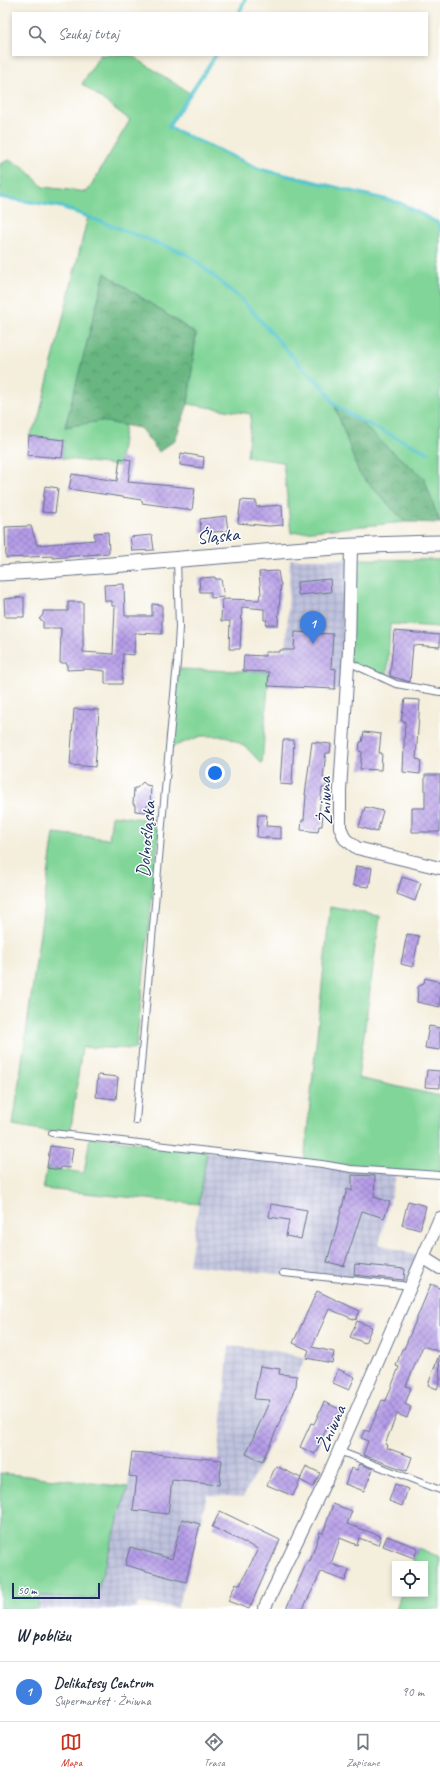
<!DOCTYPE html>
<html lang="pl">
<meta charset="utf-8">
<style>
body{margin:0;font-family:Caveat,sans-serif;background:#f6f6f7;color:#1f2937}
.controls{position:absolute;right:12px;bottom:12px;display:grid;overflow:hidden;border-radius:0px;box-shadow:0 2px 6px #0003}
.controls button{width:36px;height:36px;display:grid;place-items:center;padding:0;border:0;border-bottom:1px solid #e0e1e3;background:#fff;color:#1f2937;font:20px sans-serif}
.scale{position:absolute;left:12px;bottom:10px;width:88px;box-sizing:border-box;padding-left:4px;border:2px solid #1b2f5e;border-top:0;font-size:11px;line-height:14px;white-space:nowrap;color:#1b2f5e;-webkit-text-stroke:3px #fff;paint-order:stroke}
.you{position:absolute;left:215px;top:773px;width:14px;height:14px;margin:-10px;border:3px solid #fff;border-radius:50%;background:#1a73e8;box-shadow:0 0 0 6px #1a73e833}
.badge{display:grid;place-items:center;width:26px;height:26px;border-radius:50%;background:#c8321e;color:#fff;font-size:13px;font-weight:700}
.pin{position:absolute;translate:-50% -33px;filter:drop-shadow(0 1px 2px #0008)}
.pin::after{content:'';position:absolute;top:21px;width:14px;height:12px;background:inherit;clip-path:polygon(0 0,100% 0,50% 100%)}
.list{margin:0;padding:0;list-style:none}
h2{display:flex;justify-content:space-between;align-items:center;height:52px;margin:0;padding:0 16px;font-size:17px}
h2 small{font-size:13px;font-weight:400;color:#747a83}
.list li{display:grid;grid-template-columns:26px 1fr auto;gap:12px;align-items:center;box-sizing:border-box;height:60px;padding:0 16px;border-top:1px solid #e0e1e3}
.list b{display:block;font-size:15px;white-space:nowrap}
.list p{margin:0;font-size:13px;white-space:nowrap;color:#747a83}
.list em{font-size:13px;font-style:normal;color:#747a83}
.icon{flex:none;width:22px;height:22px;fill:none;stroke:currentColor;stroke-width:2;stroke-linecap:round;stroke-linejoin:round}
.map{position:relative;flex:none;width:440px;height:1609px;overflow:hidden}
.search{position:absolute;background:#fff;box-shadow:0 2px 6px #0003;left:12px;right:12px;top:12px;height:44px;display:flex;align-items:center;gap:10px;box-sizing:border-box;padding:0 14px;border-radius:0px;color:#747a83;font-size:15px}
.sheet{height:112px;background:#fff}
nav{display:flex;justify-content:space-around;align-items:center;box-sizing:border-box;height:56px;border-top:1px solid #e0e1e3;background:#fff;font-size:11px;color:#747a83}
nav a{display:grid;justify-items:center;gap:2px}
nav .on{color:#c8321e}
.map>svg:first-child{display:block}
</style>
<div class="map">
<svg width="440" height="1609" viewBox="0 0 440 1609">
<defs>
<pattern id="industrial-grid" width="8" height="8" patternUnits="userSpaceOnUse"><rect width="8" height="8" fill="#bfc2dd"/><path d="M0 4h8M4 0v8" fill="none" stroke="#a4a7c0"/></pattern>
<pattern id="forest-crowns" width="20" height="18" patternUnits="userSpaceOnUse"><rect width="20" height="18" fill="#68b680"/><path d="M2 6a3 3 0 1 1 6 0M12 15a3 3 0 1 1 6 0" fill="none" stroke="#55946c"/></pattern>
<pattern id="building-cross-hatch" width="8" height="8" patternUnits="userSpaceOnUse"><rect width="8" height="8" fill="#b59ce7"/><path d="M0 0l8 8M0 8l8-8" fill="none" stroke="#9280be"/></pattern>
</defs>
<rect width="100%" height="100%" fill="#fff"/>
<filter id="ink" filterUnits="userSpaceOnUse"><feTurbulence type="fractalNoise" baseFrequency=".025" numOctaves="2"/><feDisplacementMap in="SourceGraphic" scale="8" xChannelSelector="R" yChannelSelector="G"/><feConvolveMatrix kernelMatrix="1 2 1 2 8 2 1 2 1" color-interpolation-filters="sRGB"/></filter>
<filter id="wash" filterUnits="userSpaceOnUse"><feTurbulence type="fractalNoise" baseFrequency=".012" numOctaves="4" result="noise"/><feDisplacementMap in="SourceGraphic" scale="16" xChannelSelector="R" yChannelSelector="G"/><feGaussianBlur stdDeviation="0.9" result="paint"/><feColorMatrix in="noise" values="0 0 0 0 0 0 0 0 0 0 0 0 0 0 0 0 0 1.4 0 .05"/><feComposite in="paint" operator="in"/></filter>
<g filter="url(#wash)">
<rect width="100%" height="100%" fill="#f4eedc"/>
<g fill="url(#industrial-grid)">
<polygon points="290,559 351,559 347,690 285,687"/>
<polygon points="207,1151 397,1173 379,1244 424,1258 411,1288 189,1265"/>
<polygon points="229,1346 277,1351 306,1358 297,1375 296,1386 285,1413 262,1462 243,1497 207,1495 186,1582 177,1608 138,1603 137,1609 37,1609 40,1596 95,1599 128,1487 132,1452 218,1460"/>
</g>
<g fill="#81d598" stroke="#4e827b">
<polygon points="100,55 131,55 191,94 169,128 260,169 308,179 400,203 438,223 440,229 440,524 335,405 359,473 405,522 291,533 283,462 247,457 251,414 188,404 196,334 105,273 65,427 100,421 125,425 119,466 62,458 64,440 29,436 38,420 88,216 62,207 0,197 0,164 9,160 24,167 43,187 87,192 130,120 82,84"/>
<polygon points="351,559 440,560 440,627 390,624 387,681 348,662"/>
<polygon points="177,669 269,672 262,764 245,746 225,736 201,736 169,748"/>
<polygon points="112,815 160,821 136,1049 82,1047 70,1135 13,1125 54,833 109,839"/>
<polygon points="330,907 380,916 358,1078 440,1096 440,1175 304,1162"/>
<polygon points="90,1137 207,1151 199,1204 43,1189 47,1168 84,1173"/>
<polygon points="0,1473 128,1487 95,1599 40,1596 37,1609 0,1609"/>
<polygon points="418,1548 440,1557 440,1609 396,1609 401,1594 425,1594 425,1564 412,1564"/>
</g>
<g fill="url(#forest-crowns)" stroke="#42726f">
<polygon points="105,273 196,334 188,404 175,440 159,452 140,428 100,421 65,427"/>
<polygon points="334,404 357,419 387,447 424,478 440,523 405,522 359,473"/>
</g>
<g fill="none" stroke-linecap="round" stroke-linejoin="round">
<g stroke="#59c6cf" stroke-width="3.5">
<polyline points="239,13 245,0"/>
<polyline points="216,55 168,127 260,169 400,203 438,223 440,229"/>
<polyline points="0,197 62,207 189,255 243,301 301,366 325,389 334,404 357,419 429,453"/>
</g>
</g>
<g id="blocks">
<g fill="url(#building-cross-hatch)">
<polygon points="29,436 64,440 62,458 27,455"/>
<polygon points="181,453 204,457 203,468 180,465"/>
<polygon points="120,458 131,460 128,482 195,488 192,510 142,503 142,500 69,489 72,474 117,481"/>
<polygon points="45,486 58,488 55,513 42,512"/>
<polygon points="241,500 256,501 256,507 282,505 283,525 269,526 238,523"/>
<polygon points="226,516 228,531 201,533 200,519"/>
<polygon points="31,526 37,545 95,540 94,533 108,532 109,553 53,558 53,556 6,558 5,527"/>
<polygon points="152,535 154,550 132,551 130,537"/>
<polygon points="278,571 280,583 281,583 278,625 266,625 267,620 264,620 264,609 242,607 240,649 229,649 230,621 221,621 222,599 259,600 260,594 261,594 259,572"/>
<polygon points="215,577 215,579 221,579 224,597 211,598 211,592 200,592 199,578"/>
<polygon points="330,579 331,592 298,595 297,582"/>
<polygon points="124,584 125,616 152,616 152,604 162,605 162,634 135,633 134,655 123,654 122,684 105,684 105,671 88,669 67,670 67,663 60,663 61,628 43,628 43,621 39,619 43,615 43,611 68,611 68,602 83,602 83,652 113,654 115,606 112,606 112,601 105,601 104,585"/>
<polygon points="24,597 24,617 5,617 4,599"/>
<polygon points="394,631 440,635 440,647 413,645 410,682 390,676"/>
<polygon points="295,632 333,634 331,668 336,669 335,689 268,686 269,672 243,671 244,655 265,656 265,652 280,652 280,650 294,650"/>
<polygon points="405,699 420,700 416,759 421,760 420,774 403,772 405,721 401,721"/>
<polygon points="74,709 99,710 95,767 70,765"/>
<polygon points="364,732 381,734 379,753 382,753 381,770 360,769 362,752 359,751 360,742 362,742"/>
<polygon points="283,740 294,740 292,785 280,784"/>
<polygon points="312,742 331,744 330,753 326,753 323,778 327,779 326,788 322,788 319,813 323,813 322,826 319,826 318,832 301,830 302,820 304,820 306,795 305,795"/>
<polygon points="425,775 440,775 440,832 412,832 412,808 425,808"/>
<polygon points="143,782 146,785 151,786 150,806 147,806 146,812 135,811 135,805 133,804 134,788 137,788"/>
<polygon points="365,807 383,811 377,832 359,827"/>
<polygon points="258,815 267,815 266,826 281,827 281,839 257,837"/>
<polygon points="356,866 372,868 369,887 353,885"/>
<polygon points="402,877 421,883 415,901 397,894"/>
<polygon points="407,934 419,936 413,967 401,964"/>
<polygon points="425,978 440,982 440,1007 417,1002 418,987 424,983"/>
<polygon points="429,1026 440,1028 440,1050 425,1048"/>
<polygon points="427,1070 440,1071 440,1088 425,1087"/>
<polygon points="98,1075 118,1077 116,1099 96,1097"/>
<polygon points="50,1146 73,1149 70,1168 61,1167 60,1170 47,1168"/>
<polygon points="352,1175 375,1176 374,1197 390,1202 384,1218 362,1211 344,1266 327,1262 347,1189 352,1191"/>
<polygon points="408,1201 426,1206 420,1230 402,1225"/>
<polygon points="271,1204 307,1210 301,1239 286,1236 289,1220 269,1217"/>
<polygon points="355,1264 405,1269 404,1280 354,1275"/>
<polygon points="431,1284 440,1288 440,1352 423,1346 406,1386 411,1388 405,1404 411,1407 407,1418 397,1414 385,1444 388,1445 387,1448 412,1457 407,1471 363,1455 368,1441 361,1438 365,1430 369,1432 382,1400 386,1401 399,1367 396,1366 402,1349 404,1349"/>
<polygon points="317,1291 360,1311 356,1320 329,1309 312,1347 334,1352 332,1363 306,1358 309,1350 293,1343"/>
<polygon points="357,1321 372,1327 365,1343 350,1337"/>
<polygon points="439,1355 440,1381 437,1389 428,1385"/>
<polygon points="260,1366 280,1369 279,1374 297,1376 296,1386 262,1462 246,1454 270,1400 254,1399"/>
<polygon points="338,1369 355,1377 349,1390 333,1383"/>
<polygon points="324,1402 342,1410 335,1425 329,1423 315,1454 300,1447 311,1423 314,1424"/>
<polygon points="132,1452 222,1460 219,1485 172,1480 168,1514 133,1510 137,1477 129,1476"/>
<polygon points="360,1464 373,1469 364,1491 345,1484 351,1468 357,1470"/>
<polygon points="276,1466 301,1478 293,1496 267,1485"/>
<polygon points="306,1466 320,1473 313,1487 300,1480"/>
<polygon points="395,1484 408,1489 402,1506 389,1501"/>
<polygon points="333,1504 352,1511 347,1524 381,1536 378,1545 359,1538 357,1545 340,1538 331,1564 349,1570 345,1581 321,1572 303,1609 286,1609 308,1560 310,1561 320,1532 323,1533"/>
<polygon points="220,1511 280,1540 249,1609 228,1601 236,1583 240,1585 258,1549 212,1527"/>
<polygon points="182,1519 200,1524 186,1582 125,1565 130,1547 172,1559"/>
<polygon points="387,1536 418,1548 414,1558 383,1546"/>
</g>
</g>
</g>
<g filter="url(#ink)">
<use href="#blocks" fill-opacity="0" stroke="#67728a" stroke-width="1"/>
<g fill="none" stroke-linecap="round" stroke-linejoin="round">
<defs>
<g id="service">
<polyline points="348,662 396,684 440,692"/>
<polyline points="136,1121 165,790 177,663 179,627 177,559"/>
<polyline points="52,1133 322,1164 351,1169 440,1175"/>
<polyline points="283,1273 402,1285 411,1288"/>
<polyline points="339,1451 440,1490"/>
</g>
<g id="minor">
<polyline points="351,546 349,650 340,790 340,827 345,839 357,848 440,868"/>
<polyline points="424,1258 440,1268"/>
<polyline points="264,1609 329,1474 440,1218"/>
</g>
<path id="tertiary" d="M0 573C147 565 293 545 440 543"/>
</defs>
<use href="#service" stroke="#67728a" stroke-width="8"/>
<use href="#minor" stroke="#67728a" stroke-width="14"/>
<use href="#tertiary" stroke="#67728a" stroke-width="17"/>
<use href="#service" stroke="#fff" stroke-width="6"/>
<use href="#minor" stroke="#fff" stroke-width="12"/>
<use href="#tertiary" stroke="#fff" stroke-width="15"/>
</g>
</g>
<g text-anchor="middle" stroke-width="3" stroke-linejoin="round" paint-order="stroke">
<g font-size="19" fill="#1b2f5e" stroke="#fff">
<text transform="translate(218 535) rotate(-5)" y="7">Śląska</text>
<text transform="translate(324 801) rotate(-91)" y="7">Żniwna</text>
<text transform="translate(145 839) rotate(-85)" y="7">Dolnośląska</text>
<text transform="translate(330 1428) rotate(-66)" y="7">Żniwna</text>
</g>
</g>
</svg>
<div class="controls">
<button><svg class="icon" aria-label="locate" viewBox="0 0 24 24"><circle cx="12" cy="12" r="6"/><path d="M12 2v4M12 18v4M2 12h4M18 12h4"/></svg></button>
</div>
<div class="scale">50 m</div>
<div class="you"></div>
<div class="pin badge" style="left:313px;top:644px;background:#3f7fe0">1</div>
<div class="search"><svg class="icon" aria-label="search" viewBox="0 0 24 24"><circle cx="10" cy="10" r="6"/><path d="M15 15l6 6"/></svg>Szukaj tutaj</div>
</div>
<section class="sheet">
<h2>W pobliżu<small></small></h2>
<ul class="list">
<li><span class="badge" style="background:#3f7fe0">1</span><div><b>Delikatesy Centrum</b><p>Supermarket · Żniwna</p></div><em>90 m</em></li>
</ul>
</section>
<nav>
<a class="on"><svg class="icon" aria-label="map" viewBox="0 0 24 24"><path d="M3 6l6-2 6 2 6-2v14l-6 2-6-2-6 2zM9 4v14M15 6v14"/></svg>Mapa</a>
<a><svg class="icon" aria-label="directions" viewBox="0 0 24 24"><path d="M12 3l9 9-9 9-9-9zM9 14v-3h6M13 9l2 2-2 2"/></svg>Trasa</a>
<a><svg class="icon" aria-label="saved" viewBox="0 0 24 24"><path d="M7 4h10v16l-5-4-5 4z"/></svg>Zapisane</a>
</nav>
